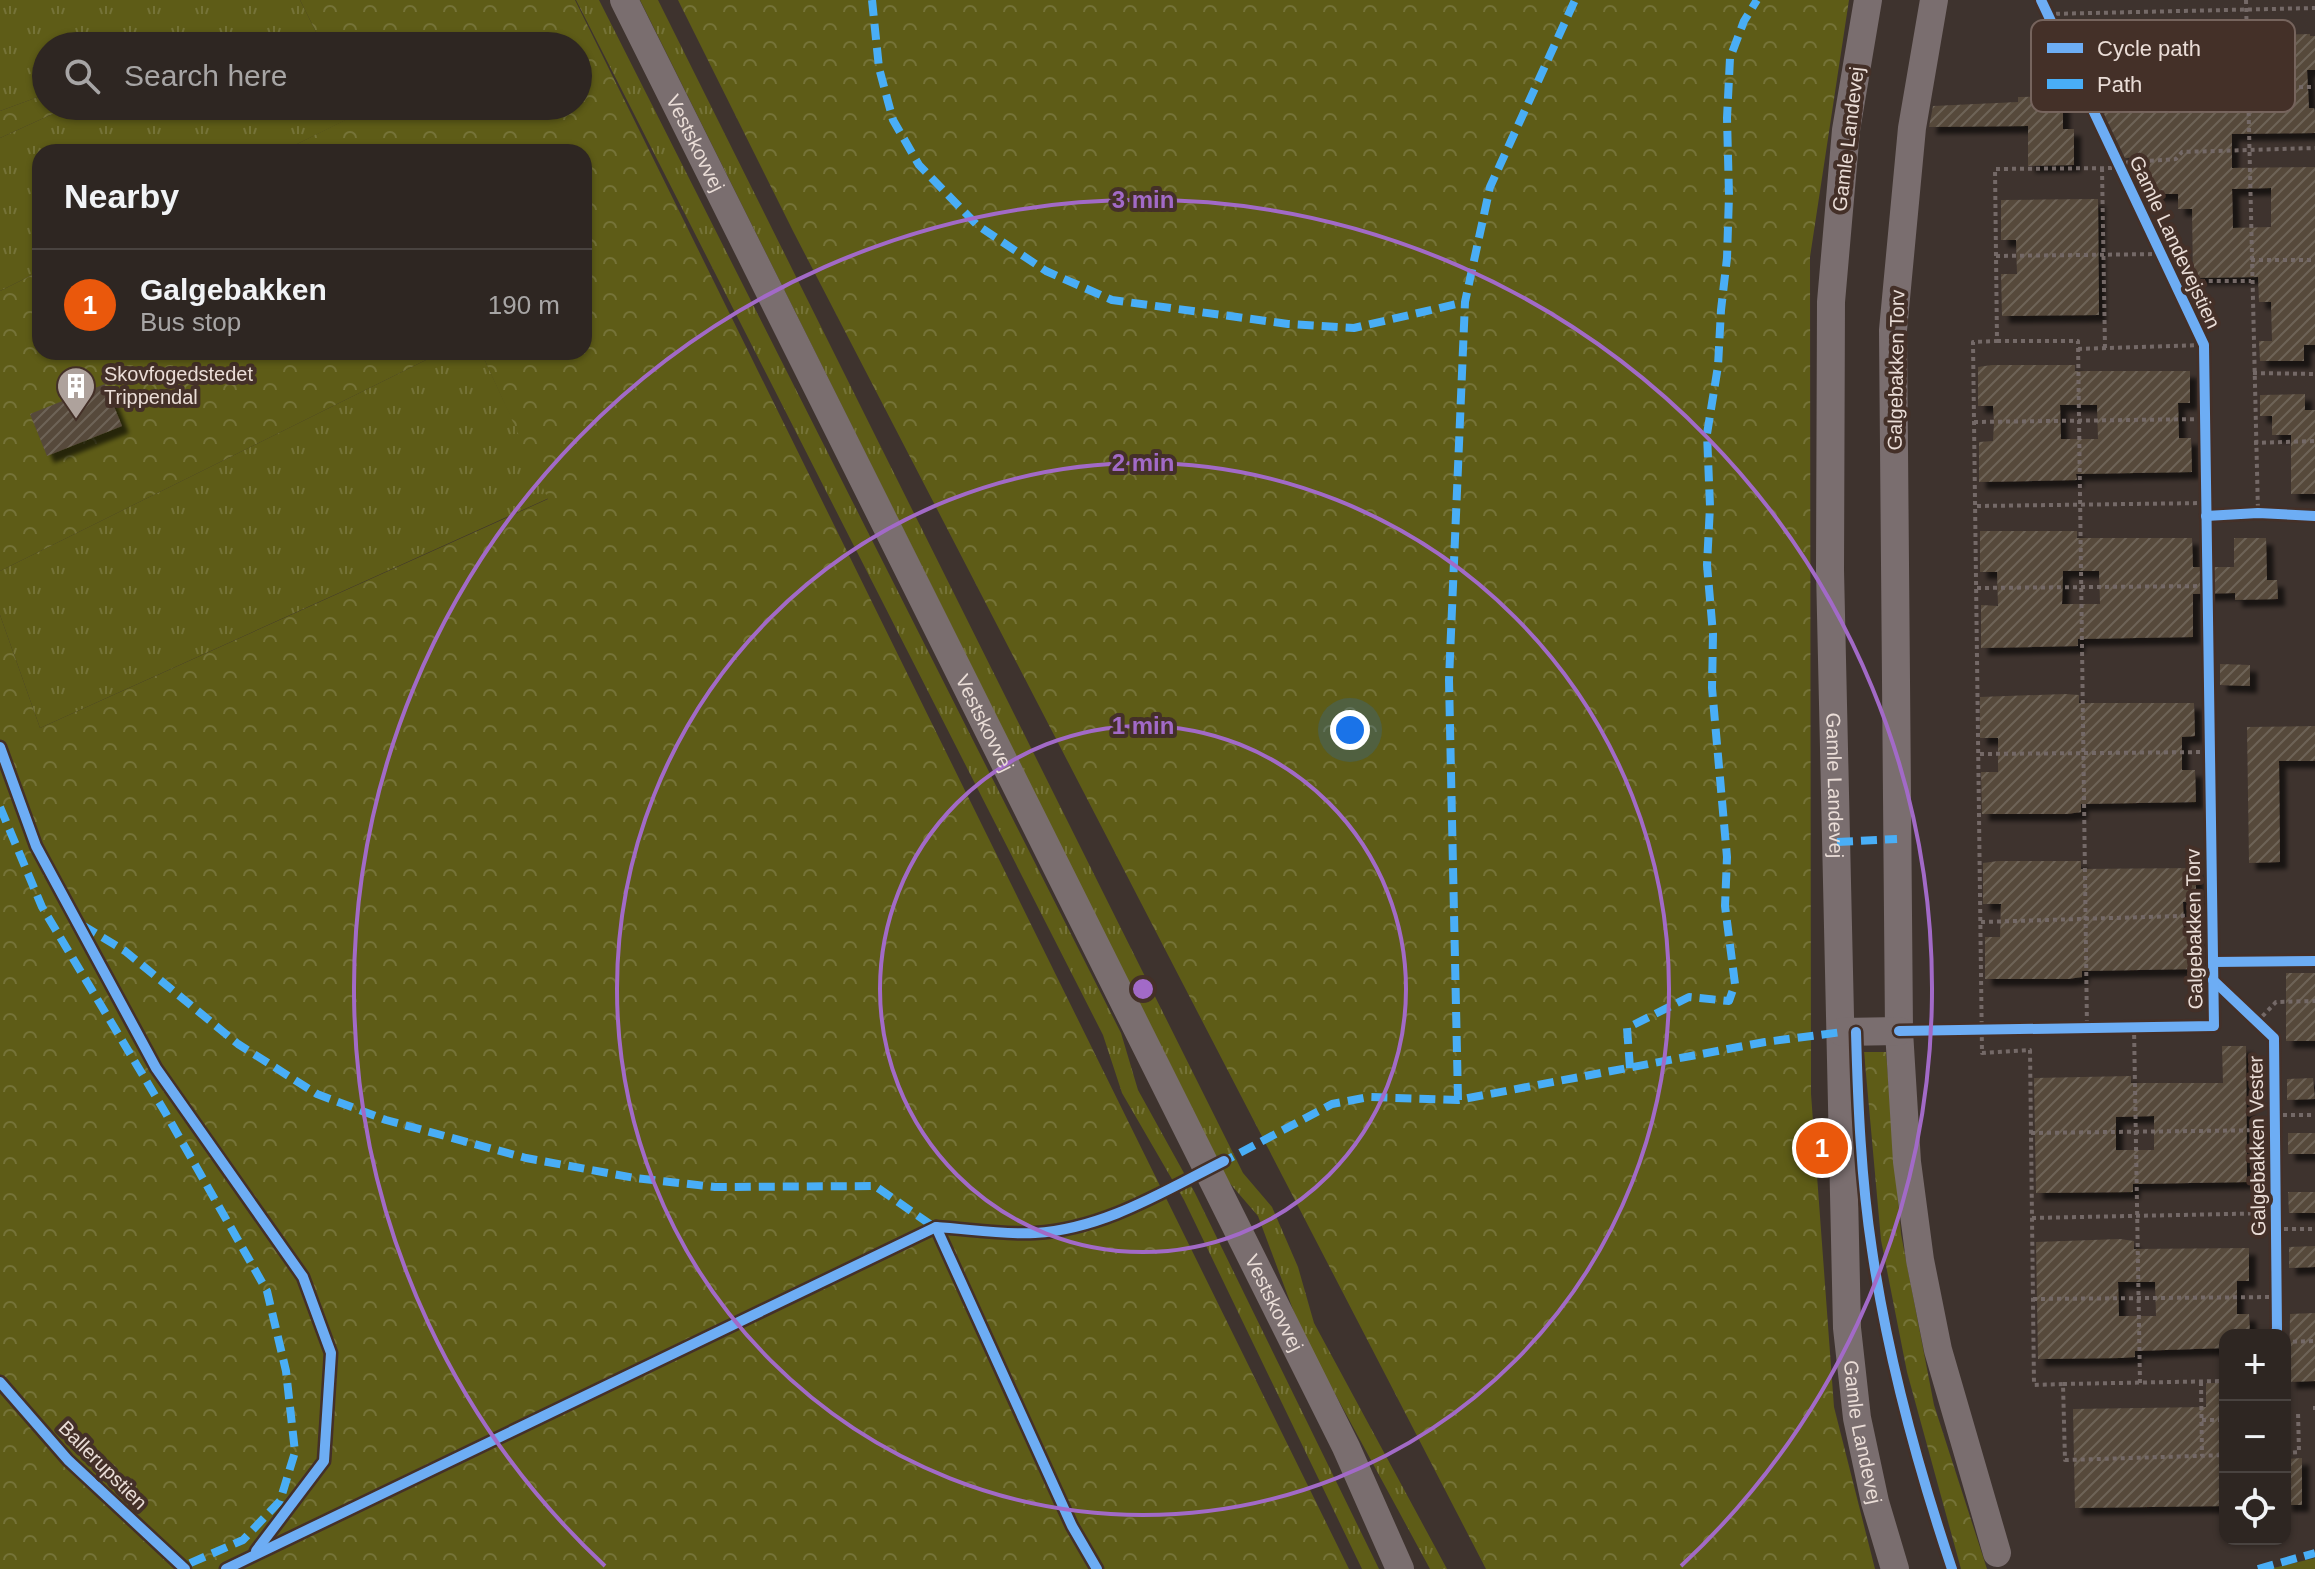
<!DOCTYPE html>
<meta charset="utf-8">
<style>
body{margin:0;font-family:Arial,sans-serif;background:#3a322f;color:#f1f3f6}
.controls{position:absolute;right:24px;bottom:24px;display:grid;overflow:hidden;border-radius:16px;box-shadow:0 2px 6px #0004}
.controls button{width:72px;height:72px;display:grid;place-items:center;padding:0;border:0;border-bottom:2px solid #494340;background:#2e2622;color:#f1f3f6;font:40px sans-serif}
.you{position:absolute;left:1350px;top:730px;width:28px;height:28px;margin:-20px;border:6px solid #fff;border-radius:50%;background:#1a73e8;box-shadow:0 0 0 12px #1a73e833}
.badge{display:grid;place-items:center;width:52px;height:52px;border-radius:50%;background:#ea580c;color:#fff;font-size:26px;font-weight:700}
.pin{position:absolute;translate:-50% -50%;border:4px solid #fff;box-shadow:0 2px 8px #0006}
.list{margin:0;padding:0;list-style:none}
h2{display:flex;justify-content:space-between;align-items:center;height:104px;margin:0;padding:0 32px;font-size:34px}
h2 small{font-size:26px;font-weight:400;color:#a7a5a5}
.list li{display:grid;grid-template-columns:52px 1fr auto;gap:24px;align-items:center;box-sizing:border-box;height:112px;padding:0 32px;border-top:2px solid #494340}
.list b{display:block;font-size:30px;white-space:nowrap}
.list p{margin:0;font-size:26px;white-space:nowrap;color:#a7a5a5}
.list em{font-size:26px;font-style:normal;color:#a7a5a5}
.icon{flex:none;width:44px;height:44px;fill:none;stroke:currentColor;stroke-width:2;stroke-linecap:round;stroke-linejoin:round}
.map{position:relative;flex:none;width:2315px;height:1569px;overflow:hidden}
.search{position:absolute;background:#2e2622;box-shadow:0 2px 6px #0004;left:32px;top:32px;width:560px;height:88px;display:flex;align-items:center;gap:20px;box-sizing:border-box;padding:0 28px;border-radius:44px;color:#a7a5a5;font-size:30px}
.panel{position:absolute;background:#2e2622;box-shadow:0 2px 6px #0004;left:32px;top:144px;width:560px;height:216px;border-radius:24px}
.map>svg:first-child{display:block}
</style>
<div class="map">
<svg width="2315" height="1569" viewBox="0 0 2315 1569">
<defs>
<pattern id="grass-tufts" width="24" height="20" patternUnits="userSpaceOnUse" patternTransform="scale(2)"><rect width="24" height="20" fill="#5e5c17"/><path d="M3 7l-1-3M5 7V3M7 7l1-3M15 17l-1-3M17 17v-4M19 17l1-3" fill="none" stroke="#757338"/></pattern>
<pattern id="forest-crowns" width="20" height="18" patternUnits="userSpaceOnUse" patternTransform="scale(2)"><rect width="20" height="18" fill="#5e5c17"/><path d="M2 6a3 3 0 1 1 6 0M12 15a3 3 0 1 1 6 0" fill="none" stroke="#757338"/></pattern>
<pattern id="building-hatch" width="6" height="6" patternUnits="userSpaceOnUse" patternTransform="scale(2)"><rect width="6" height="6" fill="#56493b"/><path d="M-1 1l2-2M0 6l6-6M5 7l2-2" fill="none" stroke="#6e6357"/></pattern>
<filter id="shadow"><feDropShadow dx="7" dy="7" stdDeviation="2" flood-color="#0009"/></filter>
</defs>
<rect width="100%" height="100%" fill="#3e332e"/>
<g fill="url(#grass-tufts)">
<polygon points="0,0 300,0 323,46 46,46 46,94 0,111"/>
<polygon points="576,0 599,0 1121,1033 1138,1090 1195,1193 1379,1569 1362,1569 1184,1200 1122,1093 1103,1035"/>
<polygon points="640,0 658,0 1243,1173 1272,1207 1298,1267 1314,1323 1447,1569 1430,1569 1301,1331 1258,1216 1227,1180"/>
<polygon points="70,106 354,106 358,114 281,152 40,152 40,271 0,291 0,138"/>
<polygon points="442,352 481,352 549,498 40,728 0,615 0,571"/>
</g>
<g fill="url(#forest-crowns)">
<polygon points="300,0 575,0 1349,1569 0,1569 0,615 40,728 548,499 481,352 584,352 584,152 281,152 357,114 354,106 578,106 578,46 323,46"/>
<polygon points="678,0 1849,0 1810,257 1811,1094 1834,1407 1875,1569 1486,1569 793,231"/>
<polygon points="46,94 46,106 70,106 0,138 0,111"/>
<polygon points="40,271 40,352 442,352 0,571 0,291"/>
<polygon points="1864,1052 1886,1052 1901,1234 1934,1405 1987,1569 1961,1569 1907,1372 1881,1240"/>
<polygon points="2315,1558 2315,1569 2269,1569"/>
</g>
<g fill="url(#building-hatch)" fill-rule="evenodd" filter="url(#shadow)">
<path d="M2310 34V36H2315V70H2307L2309 108H2314L2315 112V133L2232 134V168L2315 167V345H2304V361H2260L2259 341H2272L2271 302H2259L2258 277 2193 278 2192 209H2178V194H2147L2146 157 2125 158 2094 93V39ZM2271 188V227L2233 228 2232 189Z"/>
<polygon points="2063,96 2063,129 2074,129 2074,165 2028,166 2028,126 1929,127 1933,106 2018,102 2018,97"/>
<polygon points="2098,199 2099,315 2002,316 2001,274 2017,274 2016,240 2001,240 2001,200"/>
<path d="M1992 365H2075V371H2190V403H2178L2179 438H2191L2192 472 2076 474 2077 480 1979 482V442L1993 441 1994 423 1993 406H1978V367ZM2060 405H2097L2098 439H2061Z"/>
<polygon points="105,384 122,426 47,456 30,414"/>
<polygon points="2305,394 2305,410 2315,410 2315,494 2291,494 2291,435 2272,435 2272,416 2260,416 2260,395"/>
<path d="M1980 531H2077V538H2192L2193 567H2234V538H2266L2267 580H2277L2278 599 2235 600V593L2193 594V637L2078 639V646L1981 648V605L1998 606 1997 572H1980ZM2063 571H2099L2100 604H2062Z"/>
<polygon points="2220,664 2250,665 2250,686 2220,685"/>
<polygon points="2065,694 2079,695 2079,703 2194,703 2195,736 2182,737 2182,770 2195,770 2196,802 2081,804 2081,812 2067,814 1982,814 1981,772 1998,772 1998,738 1980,738 1980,697"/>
<polygon points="2315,726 2315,761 2279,761 2280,862 2249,863 2247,727"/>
<polygon points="1998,861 2081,861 2081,869 2196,868 2196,902 2183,902 2184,935 2197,935 2197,969 2082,971 2082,977 2068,979 1985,979 1985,937 2000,937 2001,904 1983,904 1983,863"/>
<rect x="2286" y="973" width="29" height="68"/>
<path d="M2222 1046H2246L2247 1182 2133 1184V1192L2036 1193 2034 1078 2131 1076V1083H2223ZM2154 1116V1150H2116V1117Z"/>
<polygon points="2313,1078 2315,1099 2287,1100 2287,1079"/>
<rect x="2288" y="1133" width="27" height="21"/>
<polygon points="2288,1192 2315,1192 2315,1213 2289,1213"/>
<path d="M2120 1239 2134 1241V1249L2249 1248V1281H2237V1314H2249L2250 1335H2225V1348L2135 1351V1357L2121 1358 2038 1359 2036 1242ZM2118 1282H2155L2156 1316H2119Z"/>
<polygon points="2315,1246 2315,1267 2289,1268 2289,1247"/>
<polygon points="2315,1313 2315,1381 2289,1382 2290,1314"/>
<polygon points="2206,1383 2225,1383 2225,1506 2075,1508 2073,1409 2206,1407"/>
<polygon points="2302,1458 2302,1505 2285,1505 2285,1459"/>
</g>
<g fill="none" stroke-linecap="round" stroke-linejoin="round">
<g stroke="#746967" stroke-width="4" stroke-dasharray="4 4" stroke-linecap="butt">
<polyline points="2246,0 2258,513"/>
<polyline points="2048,14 2315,8"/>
<polyline points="2083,89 2315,87"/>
<polyline points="2118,163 2176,159 2182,152 2315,148"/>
<polyline points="2102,168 2105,348"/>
<polyline points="2120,168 1995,169 1997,341 1973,342 1982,1053 2030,1050 2034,1385 2063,1384 2065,1460 2225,1455"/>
<polyline points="1996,256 2161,254"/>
<polyline points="2251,260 2315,260"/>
<polyline points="2179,291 2200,281 2251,281"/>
<polyline points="1997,341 2078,341 2087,1028"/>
<polyline points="2078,349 2204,345"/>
<polyline points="2253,373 2315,374"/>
<polyline points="1974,422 2205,419"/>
<polyline points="2254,443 2315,441"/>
<polyline points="1977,506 2206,503"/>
<polyline points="1977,588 2208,586"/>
<polyline points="1980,754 2210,752"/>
<polyline points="1981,922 2212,915"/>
<polyline points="2257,1022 2276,1002 2315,1001"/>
<polyline points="2134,1027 2140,1383"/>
<polyline points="2275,1115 2315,1115"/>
<polyline points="2031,1133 2275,1130"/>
<polyline points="2032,1218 2276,1213"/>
<polyline points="2276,1229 2315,1229"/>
<polyline points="2033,1299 2276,1297"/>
<polyline points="2285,1342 2315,1341"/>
<polyline points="2201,1382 2202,1456"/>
<polyline points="2063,1384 2225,1381"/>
<polyline points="2313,1408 2315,1408"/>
<polyline points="2202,1420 2225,1420"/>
<polyline points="2285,1453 2299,1452 2298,1412"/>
</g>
<g stroke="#7a6e6f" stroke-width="28">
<path id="s1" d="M624 0 1346 1447 1400 1569"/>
<path id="s2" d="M1868 0 1846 130 1831 302 1830 570 1847 1328 1857 1418 1875 1502 1895 1569"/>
<polyline points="1934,0 1912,128 1893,330 1899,1031 1907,1162 1920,1260 1938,1350 1997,1553"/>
<polyline points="1842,1032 1899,1031"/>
</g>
<g stroke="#49aef6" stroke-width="8" stroke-dasharray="16 8" stroke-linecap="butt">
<polyline points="872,0 879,68 893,120 919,165 977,225 1046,271 1112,300 1288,324 1354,328 1465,302"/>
<polyline points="0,807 42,907 165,1112 267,1291 286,1371 295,1452 280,1501 243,1540 179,1568"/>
<polyline points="1837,842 1897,839"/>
<polyline points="82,925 125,951 238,1044 317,1094 386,1120 526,1158 635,1178 715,1187 875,1186 937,1229"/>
<polyline points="1630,1068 1627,1028 1689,997 1729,1001 1735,984 1725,906 1727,857 1712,688 1713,634 1707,565 1710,506 1707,434 1718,366 1721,310 1727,258 1729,195 1727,118 1730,58 1744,21 1757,0"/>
<polyline points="1458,1100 1449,680 1465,302 1490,187 1575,0"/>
<polyline points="1219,1164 1332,1104 1369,1097 1458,1100 1765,1042 1842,1032"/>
<polyline points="2258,1569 2315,1553"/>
</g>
<defs>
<g id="cycleway">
<polyline points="2206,516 2258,513 2315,516"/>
<polyline points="0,747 36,846 156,1068 303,1277 331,1353 324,1461 256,1551"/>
<polyline points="2213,962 2315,961"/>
<polyline points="2213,980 2274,1038 2277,1330 2273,1335"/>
<polyline points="1899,1031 2214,1026 2204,345 2041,0"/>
<path d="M1856 1032C1858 1105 1861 1178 1872 1250 1888 1359 1917 1465 1952 1569"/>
<polyline points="936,1227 1072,1526 1097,1569"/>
<polyline points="0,1382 68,1460 185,1569"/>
<path d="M226 1569 936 1227C969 1229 1003 1235 1035 1233 1104 1229 1164 1191 1224 1161"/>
</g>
</defs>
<use href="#cycleway" stroke="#443028" stroke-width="15"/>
<use href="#cycleway" stroke="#6dadf4" stroke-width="10"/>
</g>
<g fill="none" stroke="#a26ac7" stroke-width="4">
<circle cx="1143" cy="989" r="263"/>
<circle cx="1143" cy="989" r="526"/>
<path d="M605 1566A789 789 0 1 1 1681 1566"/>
</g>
<defs>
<symbol id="building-pin" viewBox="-11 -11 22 30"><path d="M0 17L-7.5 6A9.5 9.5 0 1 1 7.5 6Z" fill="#aea29c" stroke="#443028"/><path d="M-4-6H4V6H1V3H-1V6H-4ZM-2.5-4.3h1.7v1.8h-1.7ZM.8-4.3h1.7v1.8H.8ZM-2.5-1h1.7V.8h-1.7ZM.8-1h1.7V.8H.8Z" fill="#fff"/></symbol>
</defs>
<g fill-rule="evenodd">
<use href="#building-pin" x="54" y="364" width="44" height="60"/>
</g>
<g text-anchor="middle" stroke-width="8" stroke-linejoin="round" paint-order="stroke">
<g font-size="20" fill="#eaddd7" stroke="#443028">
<text transform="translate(1848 139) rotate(-83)" y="7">Gamle Landevej</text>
<text dy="7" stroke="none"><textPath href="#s1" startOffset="160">Vestskovvej</textPath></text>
<text transform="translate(2175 242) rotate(65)" y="7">Gamle Landevejstien</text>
<text transform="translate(1896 370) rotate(-89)" y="7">Galgebakken Torv</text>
<text dy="7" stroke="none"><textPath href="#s1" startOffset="808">Vestskovvej</textPath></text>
<text dy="7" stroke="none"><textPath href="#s2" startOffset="788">Gamle Landevej</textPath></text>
<text transform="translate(2194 929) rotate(-91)" y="7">Galgebakken Torv</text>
<text transform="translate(2257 1146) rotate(-91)" y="7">Galgebakken Vester</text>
<text dy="7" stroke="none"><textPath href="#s1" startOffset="1456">Vestskovvej</textPath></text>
<text dy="7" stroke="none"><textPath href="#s2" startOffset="1436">Gamle Landevej</textPath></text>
<text transform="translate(103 1465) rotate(45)" y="7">Ballerupstien</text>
</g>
<g font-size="20" fill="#eaddd7" stroke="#443028" text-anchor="start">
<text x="104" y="381">Skovfogedstedet<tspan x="104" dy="23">Trippendal</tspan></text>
</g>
</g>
<rect x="2031" y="20" width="264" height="92" rx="12" fill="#443028" stroke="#76645d" stroke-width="2"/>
<rect x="2047" y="43" width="36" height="10" fill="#6dadf4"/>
<rect x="2047" y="79" width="36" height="10" fill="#49aef6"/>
<g font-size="22" fill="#eaddd7">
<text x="2097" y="56">Cycle path</text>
<text x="2097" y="92">Path</text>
</g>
<circle cx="1143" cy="989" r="12" fill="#a26ac7" stroke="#443028" stroke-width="4"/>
<g font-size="24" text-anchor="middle" font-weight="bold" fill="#a26ac7" stroke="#443028" stroke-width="8" stroke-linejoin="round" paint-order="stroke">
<text x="1143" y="208">3 min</text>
<text x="1143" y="471">2 min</text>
<text x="1143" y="734">1 min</text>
</g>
</svg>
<div class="controls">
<button>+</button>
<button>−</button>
<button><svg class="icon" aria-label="locate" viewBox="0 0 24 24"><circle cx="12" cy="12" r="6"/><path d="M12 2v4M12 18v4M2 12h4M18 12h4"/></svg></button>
</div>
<div class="you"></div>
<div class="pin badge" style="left:1822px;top:1148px">1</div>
<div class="search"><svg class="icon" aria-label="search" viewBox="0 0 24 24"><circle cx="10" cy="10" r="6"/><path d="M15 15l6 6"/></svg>Search here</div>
<section class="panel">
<h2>Nearby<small></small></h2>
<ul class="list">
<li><span class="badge">1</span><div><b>Galgebakken</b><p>Bus stop</p></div><em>190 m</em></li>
</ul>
</section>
</div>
